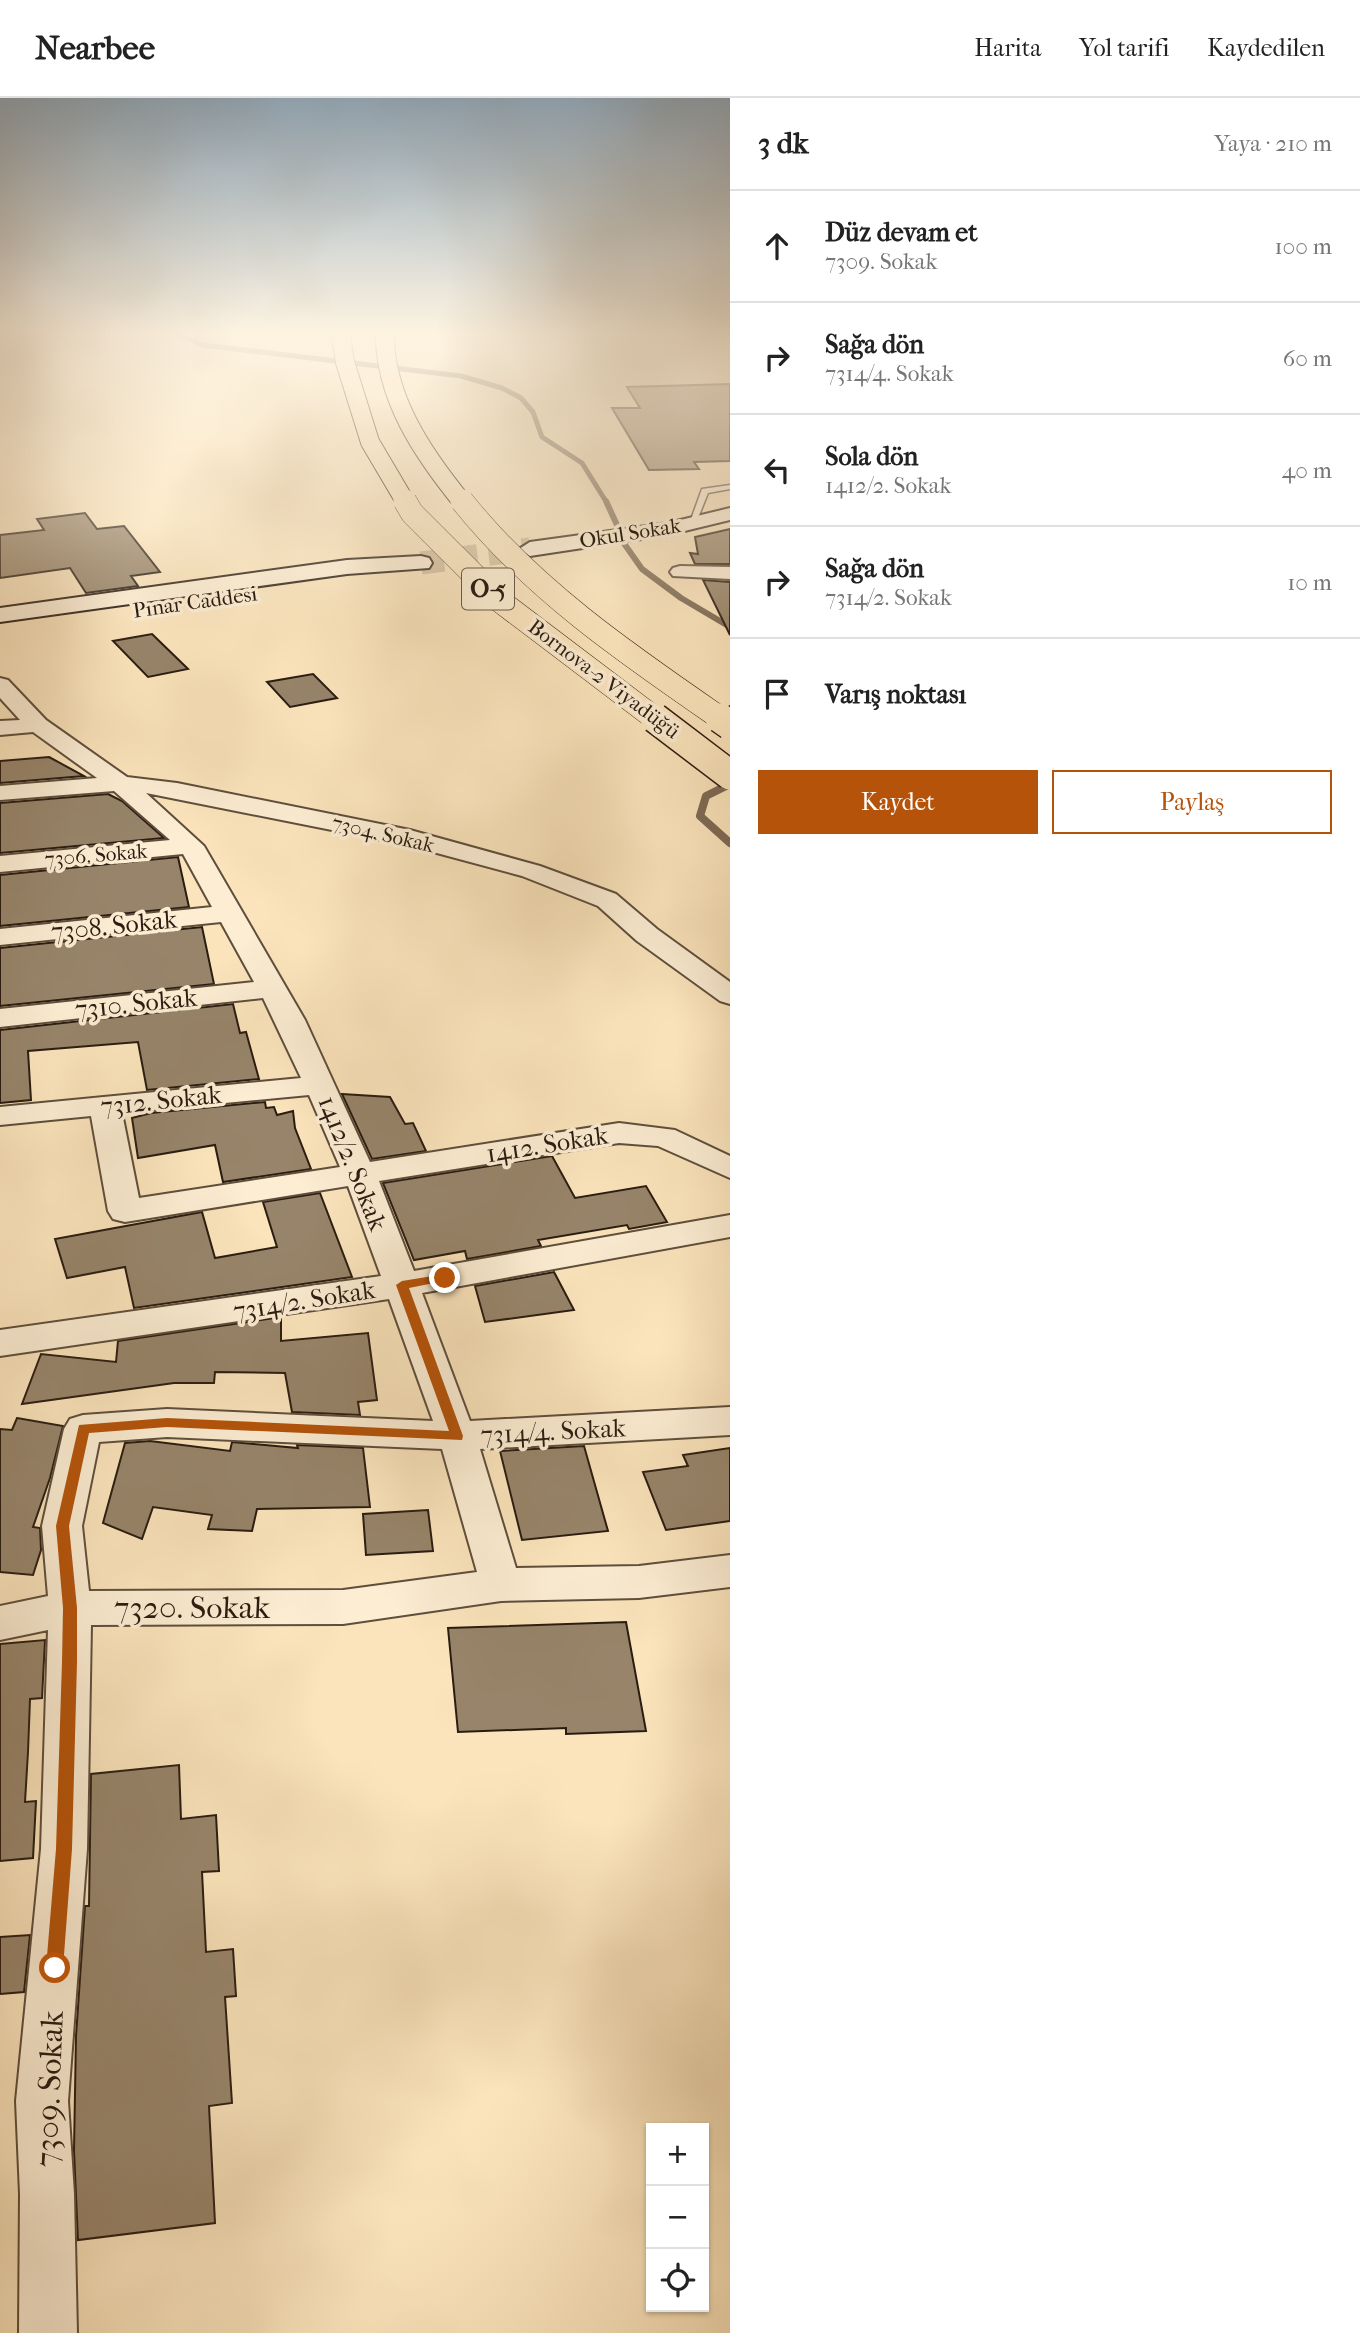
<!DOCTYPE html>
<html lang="tr">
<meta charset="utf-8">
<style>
body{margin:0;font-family:"IM FELL French Canon",serif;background:#f6f6f6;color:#222}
.controls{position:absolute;right:21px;bottom:21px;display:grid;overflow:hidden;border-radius:0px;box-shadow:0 2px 5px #0004}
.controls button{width:63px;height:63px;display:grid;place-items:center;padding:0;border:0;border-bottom:2px solid #e0e0e0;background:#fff;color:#222;font:35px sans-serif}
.stop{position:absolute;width:21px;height:21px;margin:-16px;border:5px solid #b45309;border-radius:50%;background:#fff}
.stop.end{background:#b45309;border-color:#fff;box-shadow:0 2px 7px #0008}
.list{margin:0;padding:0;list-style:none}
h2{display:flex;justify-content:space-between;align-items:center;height:91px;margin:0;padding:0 28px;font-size:30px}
h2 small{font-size:23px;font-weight:400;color:#767676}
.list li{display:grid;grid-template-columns:46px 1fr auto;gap:21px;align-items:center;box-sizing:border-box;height:112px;padding:0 28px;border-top:2px solid #e0e0e0}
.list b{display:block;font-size:26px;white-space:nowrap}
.list p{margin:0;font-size:23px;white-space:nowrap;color:#767676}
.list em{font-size:23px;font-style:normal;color:#767676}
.actions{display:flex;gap:14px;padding:21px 28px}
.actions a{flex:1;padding:16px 0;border:2px solid #b45309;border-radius:0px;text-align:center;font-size:24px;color:#b45309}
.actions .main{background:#b45309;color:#fff}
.icon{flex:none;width:38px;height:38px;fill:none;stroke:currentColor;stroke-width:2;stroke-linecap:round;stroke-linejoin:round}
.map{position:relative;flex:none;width:730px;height:2235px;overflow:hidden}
header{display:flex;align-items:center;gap:42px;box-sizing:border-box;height:98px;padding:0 35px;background:#fff;border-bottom:2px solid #e0e0e0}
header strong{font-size:33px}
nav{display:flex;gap:38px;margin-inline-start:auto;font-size:24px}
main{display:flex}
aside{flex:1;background:#fff}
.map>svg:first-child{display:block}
</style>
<header>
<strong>Nearbee</strong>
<nav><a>Harita</a><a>Yol tarifi</a><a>Kaydedilen</a></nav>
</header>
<main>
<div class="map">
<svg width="730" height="2235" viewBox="0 0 730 2235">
<rect width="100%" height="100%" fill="#fbe4bc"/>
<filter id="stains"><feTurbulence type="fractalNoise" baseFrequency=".00286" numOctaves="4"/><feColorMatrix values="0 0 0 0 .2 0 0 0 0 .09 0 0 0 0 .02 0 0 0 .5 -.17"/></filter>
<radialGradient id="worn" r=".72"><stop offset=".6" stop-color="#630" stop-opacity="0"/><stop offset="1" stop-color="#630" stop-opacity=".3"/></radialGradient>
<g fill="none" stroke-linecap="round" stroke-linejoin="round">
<polyline stroke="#7d6b55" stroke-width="5" points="168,232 203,247 461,278 502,290 521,300 533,314 542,339 582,365 607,405"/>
<g stroke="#7d6b55" stroke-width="6">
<polyline points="606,403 617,427"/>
<polyline points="623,444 642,471 681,500 730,529"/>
</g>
<polyline stroke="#7d6b55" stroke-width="8" points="730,686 706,698 700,718 730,745"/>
</g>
<g fill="#97846a" stroke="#2a1c11" stroke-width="2">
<polygon points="730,286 730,363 694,364 699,371 649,372 612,310 640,310 627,289"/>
<polygon points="85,415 97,431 124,428 160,474 131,478 138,488 86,495 70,470 0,480 0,437 44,432 37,421"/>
<polygon points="730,431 730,466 695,466 690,455 698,456 695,439"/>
<polygon points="703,482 730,484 730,537"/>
<polygon points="152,536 188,571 148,579 113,543"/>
<polygon points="313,576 337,600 290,609 267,584"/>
<polygon points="49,659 84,678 0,685 0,663"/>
<polygon points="108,696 122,703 164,740 0,755 0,705"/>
<polygon points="178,759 189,809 0,828 0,777"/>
<polygon points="202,829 214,886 0,908 0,850"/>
<polygon points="233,906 240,935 246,934 259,981 147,992 138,944 28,953 31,1002 0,1005 0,932"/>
<polygon points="342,996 390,999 405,1026 413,1025 426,1053 372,1061"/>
<polygon points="265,1004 266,1010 274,1009 277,1017 293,1013 295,1030 311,1071 223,1084 215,1047 138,1060 132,1020 151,1015"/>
<polygon points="552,1058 575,1100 646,1088 667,1124 629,1131 627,1127 538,1142 541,1148 467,1161 465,1153 414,1162 383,1085"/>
<polygon points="320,1095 352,1179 134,1210 125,1169 67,1180 55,1141 202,1114 215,1160 277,1149 263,1104"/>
<polygon points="554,1174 574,1212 485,1224 475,1188"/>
<polygon points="281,1219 281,1243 368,1235 377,1302 358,1304 360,1317 292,1314 285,1275 215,1274 214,1285 174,1285 22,1306 41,1256 116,1264 118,1243"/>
<polygon points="17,1320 63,1328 50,1380 33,1429 40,1430 41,1452 33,1477 0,1474 0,1331 12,1332"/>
<polygon points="150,1343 230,1353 232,1344 298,1350 297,1347 363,1350 370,1409 257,1411 252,1433 208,1431 212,1417 153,1409 142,1441 103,1425 125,1345"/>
<polygon points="584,1348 608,1433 522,1442 500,1353"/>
<polygon points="730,1350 730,1423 666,1432 643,1374 688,1368 683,1357"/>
<polygon points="428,1412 433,1453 366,1457 363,1416"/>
<polygon points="626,1524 646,1633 566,1636 566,1630 458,1634 448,1530"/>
<polygon points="45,1542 42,1600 30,1601 28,1654 25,1704 36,1703 33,1760 0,1763 0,1546"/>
<polygon points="179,1667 181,1721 216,1717 219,1773 202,1774 206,1854 233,1851 236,1898 225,1899 232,2005 209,2008 215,2125 78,2142 74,2053 76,1938 85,1808 89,1808 91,1676"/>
<polygon points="30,1837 24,1894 0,1896 0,1839"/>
</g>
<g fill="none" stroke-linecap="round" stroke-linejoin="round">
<polyline stroke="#d1bc9a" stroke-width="23" stroke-dasharray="23 11" stroke-linecap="butt" points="421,465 530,451"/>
<defs>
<polygon id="service" points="730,387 730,391 708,395 696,425 689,427 702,391"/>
<g id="minor">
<polygon points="680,468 730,469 730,481 673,478 670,474 673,470"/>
<path d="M0 580 8 582 46 622 127 679 177 685 410 732 540 768 616 796 657 831 730 884V906L720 903 637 843 598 808 522 778 407 747 146 695 204 748 305 922 370 1064 619 1025 675 1032 730 1058V1080L658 1048 619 1045 379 1083 414 1173 730 1117V1139L422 1195 470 1323 730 1309V1337L480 1351 516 1470 639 1468 730 1457V1489L639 1500 501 1503 343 1526 91 1527 87 1751 68 2003 74 2096 77 2235H19L20 2096 16 2003 41 1751 48 1532 0 1542V1508L48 1498 42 1428 64 1331 70 1321 83 1317 167 1311 433 1323 389 1201 0 1258V1232L381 1178 348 1088 125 1124 113 1121 108 1113 91 1018 0 1027V1009L301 980 263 900 0 929V911L254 884 221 824 0 847V831L212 809 183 756 0 774V758L170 742 114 693 0 702V688L97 680 33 634 0 637V623L20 622 0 600ZM309 997 340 1069 139 1100 122 1015ZM167 1339 442 1351 477 1474 343 1492 89 1493 82 1428 99 1344Z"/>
</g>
<g id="secondary">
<polygon points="730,410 730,422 668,437 530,458 519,451 530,444 668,425"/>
<polygon points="421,458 429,460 432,465 429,470 347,476 0,524 0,510 347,462"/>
</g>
</defs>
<use href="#service" stroke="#5e4e3c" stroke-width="3"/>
<use href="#minor" stroke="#5e4e3c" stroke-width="4"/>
<use href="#secondary" stroke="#2a1c11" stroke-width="4"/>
<use href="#service" fill="#fcedd3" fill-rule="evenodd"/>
<use href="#minor" fill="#fcedd3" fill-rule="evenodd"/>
<use href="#secondary" fill="#fcedd3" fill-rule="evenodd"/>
<defs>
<g id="motorway-bridge-far2">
<polyline points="340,232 345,264 370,344 406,405"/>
<path d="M385 232C383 298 423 356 463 405"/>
</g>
<g id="motorway-bridge-far1">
<polyline points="405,403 412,415 500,503 657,622"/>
<path d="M462 403C533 492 630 558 723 622"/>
</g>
<g id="motorway-bridge">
<polyline points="655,620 730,677"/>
<polyline points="720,620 730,627"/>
</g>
</defs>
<use href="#motorway-bridge-far2" stroke="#2a1c11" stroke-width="20" stroke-linecap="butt"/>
<use href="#motorway-bridge-far1" stroke="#2a1c11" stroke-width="24" stroke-linecap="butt"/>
<use href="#motorway-bridge" stroke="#2a1c11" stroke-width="32" stroke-linecap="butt"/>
<use href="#motorway-bridge-far2" stroke="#fbe4bc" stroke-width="18"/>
<use href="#motorway-bridge-far1" stroke="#fbe4bc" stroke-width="23"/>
<use href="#motorway-bridge" stroke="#fbe4bc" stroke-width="29"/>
</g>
<linearGradient id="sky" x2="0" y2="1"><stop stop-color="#93acbf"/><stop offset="0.43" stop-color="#fdf3e1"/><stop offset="1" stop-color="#fdf3e1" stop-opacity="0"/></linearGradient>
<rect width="730" height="545" fill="url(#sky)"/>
<polygon fill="#b45309" points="445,1176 451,1180 449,1182 409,1190 463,1338 462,1342 167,1329 89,1335 69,1428 77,1510 77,1564 72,1751 63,1870 55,1878 49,1876 46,1870 56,1751 62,1564 63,1510 56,1428 79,1327 167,1320 449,1333 396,1187 402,1183"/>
<g text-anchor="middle" stroke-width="7" stroke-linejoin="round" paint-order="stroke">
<g font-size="21" fill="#2a1c11" stroke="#fcedd3">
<text transform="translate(630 435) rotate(-9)" y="7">Okul Sokak</text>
<text transform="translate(195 504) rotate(-8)" y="7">Pınar Caddesi</text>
<text transform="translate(604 581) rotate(37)" y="7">Bornova-2 Viyadüğü</text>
<text transform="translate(383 736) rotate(13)" y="7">7304. Sokak</text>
<text transform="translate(96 757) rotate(-5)" y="7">7306. Sokak</text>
</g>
<rect fill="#fcedd3" stroke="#695b4b" stroke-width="2" x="462" y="470.5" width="52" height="41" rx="5"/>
<g font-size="24" font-weight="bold" fill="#2a1c11">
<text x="488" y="499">O-5</text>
</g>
<g font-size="26" fill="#2a1c11" stroke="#fcedd3">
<text transform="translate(114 827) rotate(-6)" y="9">7308. Sokak</text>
<text transform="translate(136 905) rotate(-6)" y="9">7310. Sokak</text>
<text transform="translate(161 1002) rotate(-6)" y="9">7312. Sokak</text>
<text transform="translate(547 1046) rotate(-9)" y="9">1412. Sokak</text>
<text transform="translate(353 1065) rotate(68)" y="9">1412/2. Sokak</text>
<text transform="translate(304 1202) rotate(-9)" y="9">7314/2. Sokak</text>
<text transform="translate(553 1333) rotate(-3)" y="9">7314/4. Sokak</text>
</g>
<g font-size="32" fill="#2a1c11" stroke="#fcedd3">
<text x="192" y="1520">7320. Sokak</text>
<text transform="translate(49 1991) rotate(-88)" y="11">7309. Sokak</text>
</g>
</g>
<rect width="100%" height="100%" filter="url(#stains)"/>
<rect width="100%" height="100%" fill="url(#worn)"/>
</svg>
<div class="controls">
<button>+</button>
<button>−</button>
<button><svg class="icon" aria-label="locate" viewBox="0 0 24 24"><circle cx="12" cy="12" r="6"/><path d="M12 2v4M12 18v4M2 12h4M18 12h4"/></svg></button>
</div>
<div class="stop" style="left:55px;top:1870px"></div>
<div class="stop end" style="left:445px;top:1180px"></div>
</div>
<aside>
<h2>3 dk<small>Yaya · 210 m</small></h2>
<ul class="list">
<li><svg class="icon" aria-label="ahead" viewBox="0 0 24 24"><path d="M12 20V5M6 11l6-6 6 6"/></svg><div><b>Düz devam et</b><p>7309. Sokak</p></div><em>100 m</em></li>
<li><svg class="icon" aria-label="right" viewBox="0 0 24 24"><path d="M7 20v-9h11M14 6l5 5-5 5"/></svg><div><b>Sağa dön</b><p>7314/4. Sokak</p></div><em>60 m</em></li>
<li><svg class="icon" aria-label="left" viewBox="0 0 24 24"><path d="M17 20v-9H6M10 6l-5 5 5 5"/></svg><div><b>Sola dön</b><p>1412/2. Sokak</p></div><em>40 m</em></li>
<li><svg class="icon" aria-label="right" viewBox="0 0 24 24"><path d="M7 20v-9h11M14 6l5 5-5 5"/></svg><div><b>Sağa dön</b><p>7314/2. Sokak</p></div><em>10 m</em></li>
<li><svg class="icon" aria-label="arrive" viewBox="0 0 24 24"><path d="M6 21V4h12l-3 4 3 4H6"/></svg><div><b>Varış noktası</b></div></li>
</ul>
<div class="actions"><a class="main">Kaydet</a><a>Paylaş</a></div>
</aside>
</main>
